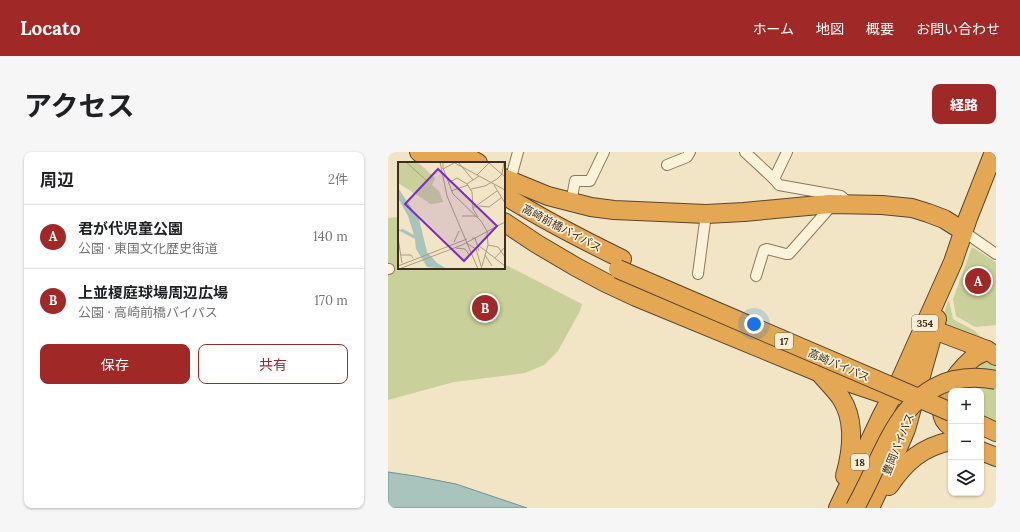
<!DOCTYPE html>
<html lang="ja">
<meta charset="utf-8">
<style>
body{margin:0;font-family:Lora,"Noto Sans JP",serif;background:#f6f6f6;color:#202124}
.controls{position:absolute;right:12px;bottom:12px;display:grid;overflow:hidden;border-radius:8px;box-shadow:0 1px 3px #0004}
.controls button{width:36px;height:36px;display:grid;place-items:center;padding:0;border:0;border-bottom:1px solid #e0e0e0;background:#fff;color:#202124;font:20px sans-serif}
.you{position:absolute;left:366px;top:172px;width:14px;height:14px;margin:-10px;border:3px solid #fff;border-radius:50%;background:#1a73e8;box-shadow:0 0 0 6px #1a73e833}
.badge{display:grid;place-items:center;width:26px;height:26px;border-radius:50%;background:#a02827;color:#fff;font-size:13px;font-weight:700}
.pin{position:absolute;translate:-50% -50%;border:2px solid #fff;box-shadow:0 1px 4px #0006}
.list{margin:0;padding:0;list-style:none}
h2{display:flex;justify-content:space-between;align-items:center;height:52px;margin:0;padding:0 16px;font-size:17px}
h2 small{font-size:13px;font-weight:400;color:#757577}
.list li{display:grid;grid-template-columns:26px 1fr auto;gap:12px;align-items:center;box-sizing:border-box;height:64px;padding:0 16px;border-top:1px solid #e0e0e0}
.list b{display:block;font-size:15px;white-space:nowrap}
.list p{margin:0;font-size:13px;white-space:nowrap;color:#757577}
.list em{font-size:13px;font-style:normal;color:#757577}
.actions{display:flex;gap:8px;padding:12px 16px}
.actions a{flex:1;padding:9px 0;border:1px solid #a02827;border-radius:8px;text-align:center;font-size:14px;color:#a02827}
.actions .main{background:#a02827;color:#fff}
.icon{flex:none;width:22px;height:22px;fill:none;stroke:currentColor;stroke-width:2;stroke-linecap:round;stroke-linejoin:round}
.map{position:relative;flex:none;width:608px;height:356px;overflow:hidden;border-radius:8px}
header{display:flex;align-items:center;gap:24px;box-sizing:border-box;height:56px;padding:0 20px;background:#a02827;color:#fff}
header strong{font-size:19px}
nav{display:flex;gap:22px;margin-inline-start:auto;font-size:14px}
.intro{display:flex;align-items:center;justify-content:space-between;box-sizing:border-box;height:96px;padding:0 24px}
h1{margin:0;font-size:28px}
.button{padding:10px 18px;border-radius:8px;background:#a02827;color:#fff;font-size:14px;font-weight:700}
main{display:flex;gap:24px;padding:0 24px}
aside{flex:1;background:#fff;border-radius:8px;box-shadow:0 1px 3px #0004}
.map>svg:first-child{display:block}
</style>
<header>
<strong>Locato</strong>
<nav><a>ホーム</a><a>地図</a><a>概要</a><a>お問い合わせ</a></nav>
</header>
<div class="intro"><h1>アクセス</h1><a class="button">経路</a></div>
<main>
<aside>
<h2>周辺<small>2件</small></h2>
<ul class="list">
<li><span class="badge">A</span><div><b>君が代児童公園</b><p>公園 · 東国文化歴史街道</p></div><em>140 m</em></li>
<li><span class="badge">B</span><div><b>上並榎庭球場周辺広場</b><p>公園 · 高崎前橋バイパス</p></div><em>170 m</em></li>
</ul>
<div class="actions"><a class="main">保存</a><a>共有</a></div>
</aside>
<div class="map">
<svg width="608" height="356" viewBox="0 0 608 356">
<rect width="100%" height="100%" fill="#f1e5c6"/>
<g fill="#c9d099">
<polygon points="11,65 11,116 116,116 116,112 194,152 192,159 170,199 156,213 137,221 66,230 0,248 0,66"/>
<polygon points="584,95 603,107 608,111 608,173 587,175 568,164 565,147"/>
<path d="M561 148 565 167 587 179 597 189 559 175C553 167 557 156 561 148Z"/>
<polygon points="597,207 608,211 608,289 593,282 593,239 565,239 575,224"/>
</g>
<polygon fill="#a8c4bc" stroke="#6e948b" points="0,320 27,324 68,332 139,356 0,356"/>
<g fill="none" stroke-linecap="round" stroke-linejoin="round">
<defs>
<g id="street">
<polyline points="357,0 386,27 391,33 453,44 461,51"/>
<polyline points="279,13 299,5 302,0"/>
<polyline points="386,27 399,0"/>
<polyline points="122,29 130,0"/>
<polyline points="181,50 184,45 187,29 202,29 216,0"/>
<polyline points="575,79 608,102"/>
<polyline points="0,117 1,117"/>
<polyline points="310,122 318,62"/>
<polyline points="368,124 376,98 379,97 398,102 401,102 439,59 442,52"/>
</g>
<g id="highway">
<polyline points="31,0 46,11"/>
<polyline points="47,0 63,11"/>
<polyline points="71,0 90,11"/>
<polyline points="116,26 160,44 203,55 226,58 318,62 356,60 442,52 494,53 524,56 540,61 556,67 575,79"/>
<path d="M116 43C154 67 193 87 234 107"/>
<polyline points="116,70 149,92 188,115 218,131 248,145 430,220 504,245 515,241 532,227"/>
<polyline points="537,186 546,178 599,198 608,204"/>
<path d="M431 220C438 229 447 237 453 246 468 269 464 299 457 324"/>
<polyline points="593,273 608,280"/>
<path d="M563 275C538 258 570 219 585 206 589 203 595 201 599 198"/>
<polyline points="593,299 608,305"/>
<path d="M501 334C517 310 534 295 563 289"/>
<polyline points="450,356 493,265 510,233 565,110 580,66 606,0"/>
<polyline points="482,356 510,296 518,277 549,167"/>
</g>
</defs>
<use href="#street" stroke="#8e775a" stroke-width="12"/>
<use href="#highway" stroke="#5c442f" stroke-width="20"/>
<use href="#street" stroke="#fbf2da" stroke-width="10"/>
<use href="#highway" stroke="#e4a754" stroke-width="18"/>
<defs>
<g id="highway-bridge">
<polyline points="230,117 563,260"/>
<path d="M467 356C475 341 483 325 490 309 507 274 524 239 566 228 579 225 594 225 608 228"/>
</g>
</defs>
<use href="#highway-bridge" stroke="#5c442f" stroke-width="20" stroke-linecap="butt"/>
<use href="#highway-bridge" stroke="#e4a754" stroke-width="18"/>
</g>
<g text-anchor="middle" stroke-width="3.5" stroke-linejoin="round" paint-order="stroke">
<g fill="#f8efd6" stroke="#756856" stroke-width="1">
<rect x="524" y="163" width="26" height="16" rx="3"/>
<rect x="387" y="181" width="18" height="16" rx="3"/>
<rect x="463" y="302" width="18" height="16" rx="3"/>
</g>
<g font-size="10" font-weight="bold" fill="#3d2e1f">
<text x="537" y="175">354</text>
<text x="396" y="193">17</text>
<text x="472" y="314">18</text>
</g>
<g font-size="11" fill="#3d2e1f" stroke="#f8efd6">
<text transform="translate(174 76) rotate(28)" y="4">高崎前橋バイパス</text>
<text transform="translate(451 213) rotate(23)" y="4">高崎バイパス</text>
<text transform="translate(510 292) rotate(-68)" y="4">豊岡バイパス</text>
</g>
</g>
<g transform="translate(10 10)">
<rect width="107" height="107" fill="#f1e5c6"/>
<path d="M0 0H19L23 3 37 16 34 23 41 29 45 40 33 42 0 21Z" fill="#c9d099"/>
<path d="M0 26 21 57 29 90 39 101 49 107 29 105 18 87 17 77 0 68 5 67 16 73 10 54 0 36Z" fill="#a8c4bc"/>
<path fill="none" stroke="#a99c83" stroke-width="1" d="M8 0 29 19M42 0 49 34 80 107M45 0V7L56 1M55 0 107 28M60 0 75 18M90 0 107 15M45 6 55 32 83 59 89 69M79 13 91 1M50 21 59 16 69 22 74 30 75 47 80 55M69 22 81 14M96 23 107 41M73 27 87 24 99 17 104 12 106 0M53 29 70 23M81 44 91 45 103 36M75 46 99 29M64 54H78M0 76 4 101M74 76H77L81 89M56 80 61 69M68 81 78 87 84 107M80 83 107 104M90 83 100 85 107 95M58 86 67 87 72 94M3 93H13L15 96M87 93 94 104M97 96 107 85M0 104 69 77M84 104 90 83 89 69M1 107 64 83 107 60"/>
<path fill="#7b2cbf" fill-opacity="0.15" stroke="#7b2cbf" stroke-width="2" d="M40 7 99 64 66 99 7 42Z"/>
<rect width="107" height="107" fill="none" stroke="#3d2e1f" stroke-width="2"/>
</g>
</svg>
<div class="controls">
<button>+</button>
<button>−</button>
<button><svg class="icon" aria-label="layers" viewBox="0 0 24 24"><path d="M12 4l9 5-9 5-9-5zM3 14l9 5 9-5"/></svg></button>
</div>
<div class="you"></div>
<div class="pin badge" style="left:590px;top:129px">A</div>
<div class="pin badge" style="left:97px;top:156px">B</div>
</div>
</main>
